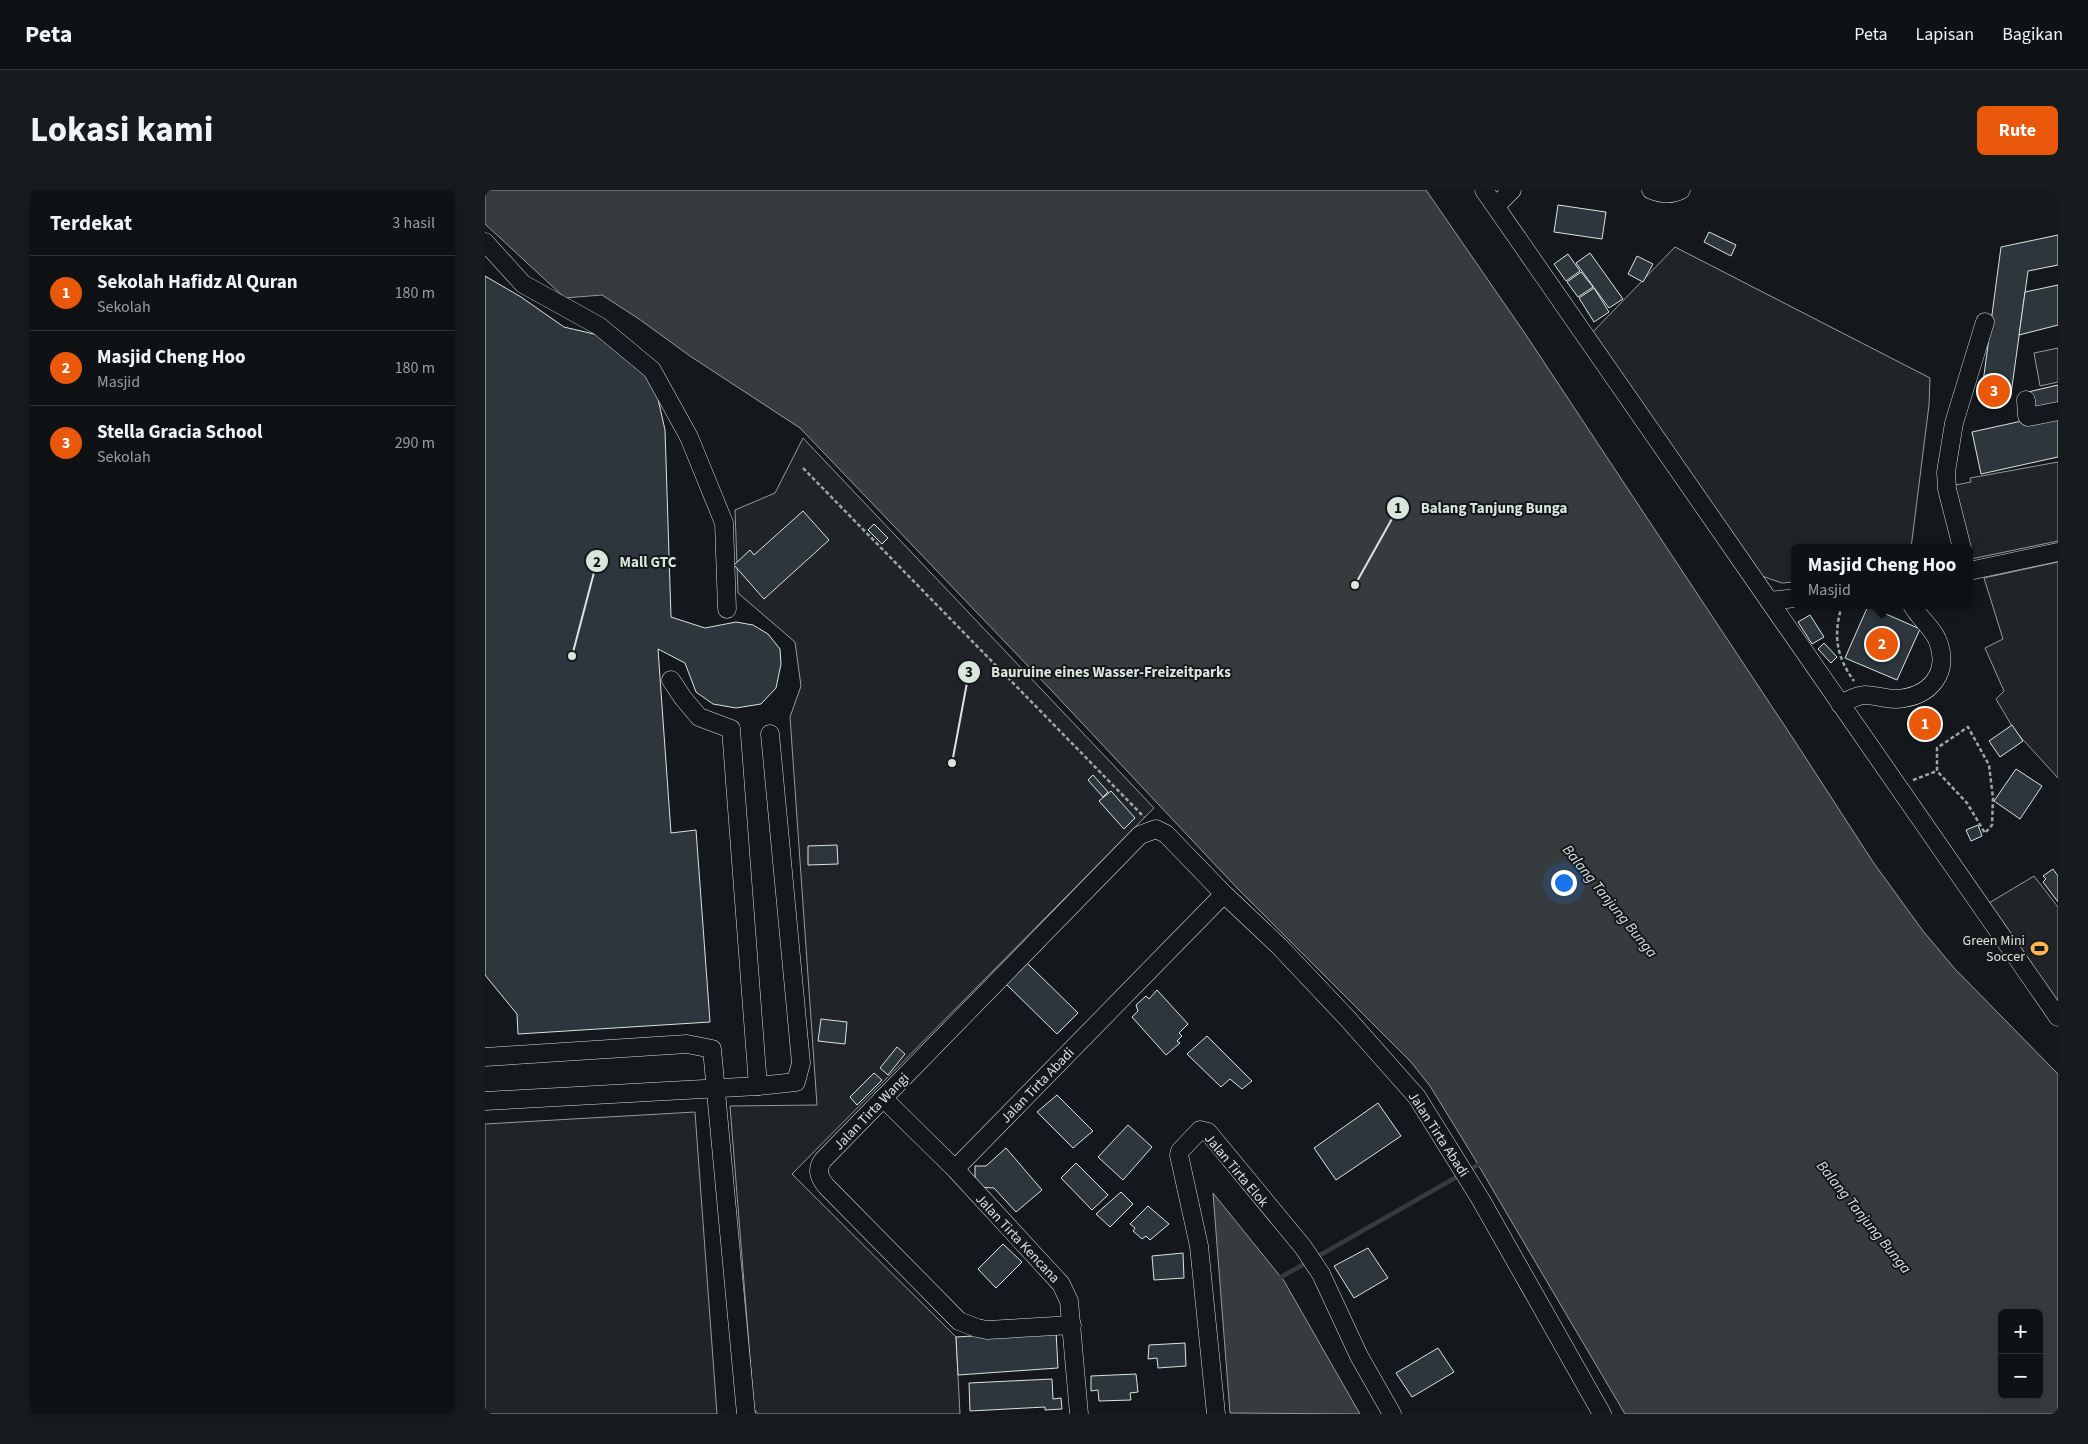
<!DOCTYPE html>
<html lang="id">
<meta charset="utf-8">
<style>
body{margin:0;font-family:"Source Sans 3",sans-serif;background:#181b1e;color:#f1f3f6}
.controls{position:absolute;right:15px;bottom:15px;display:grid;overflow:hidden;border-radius:8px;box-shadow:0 5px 20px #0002}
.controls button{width:45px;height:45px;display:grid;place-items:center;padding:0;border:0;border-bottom:1px solid #2f3234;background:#0f1215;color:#f1f3f6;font:25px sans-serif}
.you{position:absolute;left:1078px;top:692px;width:18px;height:18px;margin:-12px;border:4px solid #fff;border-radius:50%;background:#1a73e8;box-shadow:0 0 0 8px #1a73e833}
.badge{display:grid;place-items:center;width:32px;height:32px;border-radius:50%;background:#ea580c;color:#fff;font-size:16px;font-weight:700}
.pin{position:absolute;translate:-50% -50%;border:2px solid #fff;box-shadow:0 1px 5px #0006}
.popup{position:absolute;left:1306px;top:354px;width:182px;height:65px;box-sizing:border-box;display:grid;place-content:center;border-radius:8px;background:#0f1215;filter:drop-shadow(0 1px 4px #0005);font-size:16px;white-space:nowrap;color:#9b9ea0}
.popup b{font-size:19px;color:#f1f3f6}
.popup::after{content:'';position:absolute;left:50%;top:100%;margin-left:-10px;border:10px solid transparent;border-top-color:#0f1215}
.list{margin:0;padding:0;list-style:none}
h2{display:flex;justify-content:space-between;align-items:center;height:65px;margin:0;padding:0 20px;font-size:21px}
h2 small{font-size:16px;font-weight:400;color:#9b9ea0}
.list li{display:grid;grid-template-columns:32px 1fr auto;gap:15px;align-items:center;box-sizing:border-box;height:75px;padding:0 20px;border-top:1px solid #2f3234}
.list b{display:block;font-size:19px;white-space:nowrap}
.list p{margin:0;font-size:16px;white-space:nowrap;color:#9b9ea0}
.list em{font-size:16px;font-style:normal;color:#9b9ea0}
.map{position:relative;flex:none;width:1573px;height:1224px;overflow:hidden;border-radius:8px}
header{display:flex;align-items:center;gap:30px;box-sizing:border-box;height:70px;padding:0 25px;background:#0f1215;border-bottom:1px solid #2f3234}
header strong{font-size:24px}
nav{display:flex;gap:28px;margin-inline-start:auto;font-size:18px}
.intro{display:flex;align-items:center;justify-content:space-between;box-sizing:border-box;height:120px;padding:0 30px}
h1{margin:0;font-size:35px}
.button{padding:12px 22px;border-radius:8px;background:#ea580c;color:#fff;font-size:18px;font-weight:700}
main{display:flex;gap:30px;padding:0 30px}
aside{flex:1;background:#0f1215;border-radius:8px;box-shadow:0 5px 20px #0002}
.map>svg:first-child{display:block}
</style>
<header>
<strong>Peta</strong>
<nav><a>Peta</a><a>Lapisan</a><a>Bagikan</a></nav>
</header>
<div class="intro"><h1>Lokasi kami</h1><a class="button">Rute</a></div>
<main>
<aside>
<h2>Terdekat<small>3 hasil</small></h2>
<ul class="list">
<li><span class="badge">1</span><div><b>Sekolah Hafidz Al Quran</b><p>Sekolah</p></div><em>180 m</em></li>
<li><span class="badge">2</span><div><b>Masjid Cheng Hoo</b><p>Masjid</p></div><em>180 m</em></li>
<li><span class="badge">3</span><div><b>Stella Gracia School</b><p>Sekolah</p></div><em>290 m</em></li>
</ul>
</aside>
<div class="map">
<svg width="1573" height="1224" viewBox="0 0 1573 1224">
<rect width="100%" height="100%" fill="#14181c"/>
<g fill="#202428" stroke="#939e99">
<polygon points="1190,57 1445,188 1444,215 1426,358 1310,358 1309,392 1297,393 1271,384 1102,148"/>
<polygon points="1573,158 1573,192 1555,196 1549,163"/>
<polygon points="318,248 669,618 307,984 471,1147 475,1224 273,1224 269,1219 245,916 332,915 305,527 316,496 310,452 253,403 250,320 290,303"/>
<polygon points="1573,272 1573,351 1486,369 1484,358 1465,296 1486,292 1485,288"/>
<polygon points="1573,372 1573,588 1530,541 1511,509 1519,501 1500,458 1518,449 1499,388"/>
<polygon points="1549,686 1573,717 1573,812 1504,713"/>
<polygon points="210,922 232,1224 0,1224 0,934"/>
</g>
<g fill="#363b3e" stroke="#939e99" fill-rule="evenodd">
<path d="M0 0H941L1041 145 1313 556 1388 672 1438 741 1470 779 1573 884V1224H1140L985 961 945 896 926 872 752 698 566 500 315 238 205 166 154 129 117 105 80 108 0 34ZM1517 1123H1554V1205H1517Z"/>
<polygon points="728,1003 799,1091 875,1224 745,1223"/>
</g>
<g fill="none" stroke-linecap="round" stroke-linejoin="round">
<g stroke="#363b3e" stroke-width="4.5">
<polyline points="982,981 993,975"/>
<polyline points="830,1068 975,985"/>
<polyline points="796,1087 823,1072"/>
</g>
</g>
<g fill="#2c363c" stroke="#d8e6dc">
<polygon points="1073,15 1121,22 1117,49 1069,42"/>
<polygon points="1224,42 1251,55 1246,66 1219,52"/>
<polygon points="1573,45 1573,75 1543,81 1526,204 1497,200 1516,57"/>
<polygon points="1105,63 1138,109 1124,118 1091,73"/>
<polygon points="1083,64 1095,81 1081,91 1069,74"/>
<polygon points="1152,66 1168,74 1158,92 1143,84"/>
<polygon points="1096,82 1108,97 1093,107 1082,92"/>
<polygon points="0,86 36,107 79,137 113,145 160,183 173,209 180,240 186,427 220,438 251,432 268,435 283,444 295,459 296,474 291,498 276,514 251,518 228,514 211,502 200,473 173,459 186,643 211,640 225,832 33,844 32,824 0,785"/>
<polygon points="1573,95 1573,135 1534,145 1540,102"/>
<polygon points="1109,98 1124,122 1109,132 1094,108"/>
<polygon points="1573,195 1573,218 1547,224 1543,202"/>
<polygon points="1573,223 1573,267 1496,284 1487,242"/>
<polygon points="318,321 344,350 279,409 249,375 265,360 269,365"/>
<polygon points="389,334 403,348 397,354 383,340"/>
<polygon points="1383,416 1435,439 1412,490 1360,468"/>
<polygon points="1325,425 1339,447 1327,454 1313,432"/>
<polygon points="1339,453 1352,467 1346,473 1333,459"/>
<polygon points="1527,535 1538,551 1515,567 1504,551"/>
<polygon points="1531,579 1557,596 1535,629 1509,611"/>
<polygon points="608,585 623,602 618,607 603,590"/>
<polygon points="626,601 650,628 639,639 614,611"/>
<polygon points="1493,635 1497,646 1486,651 1481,640"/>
<polygon points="352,655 353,674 323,675 323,656"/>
<polygon points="1568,679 1573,686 1573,712 1558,692 1561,689 1558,686"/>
<polygon points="542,773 593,823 572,844 521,794"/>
<polygon points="672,800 703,834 694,843 697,846 692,851 695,853 681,865 647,827 653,821 651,815 661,806 664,809"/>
<polygon points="336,829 362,832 360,854 333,851"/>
<polygon points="722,846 767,891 757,899 745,889 736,897 702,864"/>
<polygon points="412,857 420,864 403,885 395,878"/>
<polygon points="389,883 397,890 372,915 365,907"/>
<polygon points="572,905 608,941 588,958 552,922"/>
<polygon points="893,913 916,946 851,990 829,958"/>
<polygon points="643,935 667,957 638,990 613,967"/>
<polygon points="521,958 557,1000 531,1022 509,998 490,997 490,976 501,976"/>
<polygon points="591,973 623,1005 607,1020 576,988"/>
<polygon points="636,1002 648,1014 625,1037 611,1024"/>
<polygon points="663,1016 684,1034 665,1050 661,1046 657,1049 648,1041 650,1038 645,1034"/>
<polygon points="518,1054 537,1072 511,1098 493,1079"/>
<polygon points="883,1058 903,1088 869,1108 849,1076"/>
<polygon points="698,1063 699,1088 669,1090 667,1066"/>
<polygon points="571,1141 573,1178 473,1185 471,1147"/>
<polygon points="700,1153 701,1176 673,1178 672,1168 663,1169 664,1155"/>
<polygon points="953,1158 969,1182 927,1207 911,1183"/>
<polygon points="651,1184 653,1202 645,1203 646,1210 614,1211 613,1200 606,1201 606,1186"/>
<polygon points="567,1189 568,1209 576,1208 577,1219 560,1220 560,1217 485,1221 484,1193"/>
</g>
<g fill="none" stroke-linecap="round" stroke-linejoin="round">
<defs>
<g id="minor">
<polyline points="999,0 1573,827"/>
<path d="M1166 0C1176 4 1187 5 1196 0"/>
<polyline points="1011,16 1027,0"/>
<polyline points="0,52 38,94 114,136 167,180 204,247 239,333 242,419"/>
<polyline points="1541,210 1542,226 1543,227 1573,221"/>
<polyline points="1477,358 1462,299 1461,282 1469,233 1500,132"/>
<polyline points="1484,381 1573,362"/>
<polyline points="1284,411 1310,408"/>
<polyline points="186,490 198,508 214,527 246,539 273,896"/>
<path d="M1355 514C1362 511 1372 505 1380 505 1390 505 1400 509 1411 509 1445 507 1466 483 1452 449 1446 436 1434 428 1427 415"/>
<polyline points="0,867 202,854 227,859 261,1224"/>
<polyline points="398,908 470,979 576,1094 584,1111 594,1224"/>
<polyline points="0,911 273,896 311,892 316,873 285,544"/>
<polyline points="470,979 739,704"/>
<path d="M587 1135 502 1140 492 1138 474 1131 341 996C334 987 331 980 338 970L655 645 671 639 681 644 739 704 794 756 862 828 932 907 996 1010 1117 1224"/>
<polyline points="731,1224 714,1056 694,965 695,961 715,940 723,942 818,1057 836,1084 874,1166 907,1224"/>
</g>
</defs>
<use href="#minor" stroke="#d8e6dc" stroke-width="19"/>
<g stroke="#9da8a2" stroke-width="2.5" stroke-dasharray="4 2.5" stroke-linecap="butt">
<polyline points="318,278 659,627"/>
<path d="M1357 415C1348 445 1351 466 1369 491"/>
<polyline points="1428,590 1452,581 1452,558 1483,537 1504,575 1508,608 1507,635 1500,643 1482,613 1452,581"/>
</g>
<use href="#minor" stroke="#14181c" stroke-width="18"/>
</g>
<defs>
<symbol id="stadium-bare" viewBox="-9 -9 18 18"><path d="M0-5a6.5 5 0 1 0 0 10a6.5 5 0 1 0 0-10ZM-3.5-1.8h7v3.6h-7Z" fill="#ffb74d" stroke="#14181c" stroke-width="2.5" paint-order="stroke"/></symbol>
</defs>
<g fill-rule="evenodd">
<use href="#stadium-bare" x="1542" y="746" width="25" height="25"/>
</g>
<g text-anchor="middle" stroke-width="4" stroke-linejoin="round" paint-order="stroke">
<g font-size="14" fill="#d8e6dc" stroke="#14181c" text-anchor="end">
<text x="1540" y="755">Green Mini<tspan x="1540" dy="16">Soccer</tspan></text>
</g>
<g font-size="14" fill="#d8e6dc" stroke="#14181c">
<text transform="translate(552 895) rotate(-46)" y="5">Jalan Tirta Abadi</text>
<text transform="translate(386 921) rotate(-46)" y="5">Jalan Tirta Wangi</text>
<text transform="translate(954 944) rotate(57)" y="5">Jalan Tirta Abadi</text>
<text transform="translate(752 980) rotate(50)" y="5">Jalan Tirta Elok</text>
<text transform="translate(533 1048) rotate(47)" y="5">Jalan Tirta Kencana</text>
</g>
<g font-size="15" font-style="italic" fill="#d8e6dc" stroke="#14181c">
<text transform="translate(1125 711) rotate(51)" y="5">Balang Tanjung Bunga</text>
<text transform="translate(1379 1027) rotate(51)" y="5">Balang Tanjung Bunga</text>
</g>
</g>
<path fill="none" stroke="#d8e6dc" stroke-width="2" d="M870 395L913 318M87 466L112 371M467 573L484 482"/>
<g fill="#d8e6dc" stroke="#14181c" stroke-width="2">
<circle cx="870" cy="395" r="5"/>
<circle cx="87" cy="466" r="5"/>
<circle cx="467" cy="573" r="5"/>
<circle cx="913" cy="318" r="12"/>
<circle cx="112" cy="371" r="12"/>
<circle cx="484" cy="482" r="12"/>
</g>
<g font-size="15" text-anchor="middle" font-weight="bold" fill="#111">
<text x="913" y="323">1</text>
<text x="112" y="377">2</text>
<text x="484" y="487">3</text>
</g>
<g font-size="15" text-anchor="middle" font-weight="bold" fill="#d8e6dc" stroke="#14181c" stroke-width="4" stroke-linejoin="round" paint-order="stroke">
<text x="1009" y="323">Balang Tanjung Bunga</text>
<text x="163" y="377">Mall GTC</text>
<text x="626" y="487">Bauruine eines Wasser-Freizeitparks</text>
</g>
</svg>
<div class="controls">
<button>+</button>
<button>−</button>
</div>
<div class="you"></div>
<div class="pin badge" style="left:1440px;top:534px">1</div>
<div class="pin badge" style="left:1397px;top:454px">2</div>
<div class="popup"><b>Masjid Cheng Hoo</b>Masjid</div>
<div class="pin badge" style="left:1509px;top:201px">3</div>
</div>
</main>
